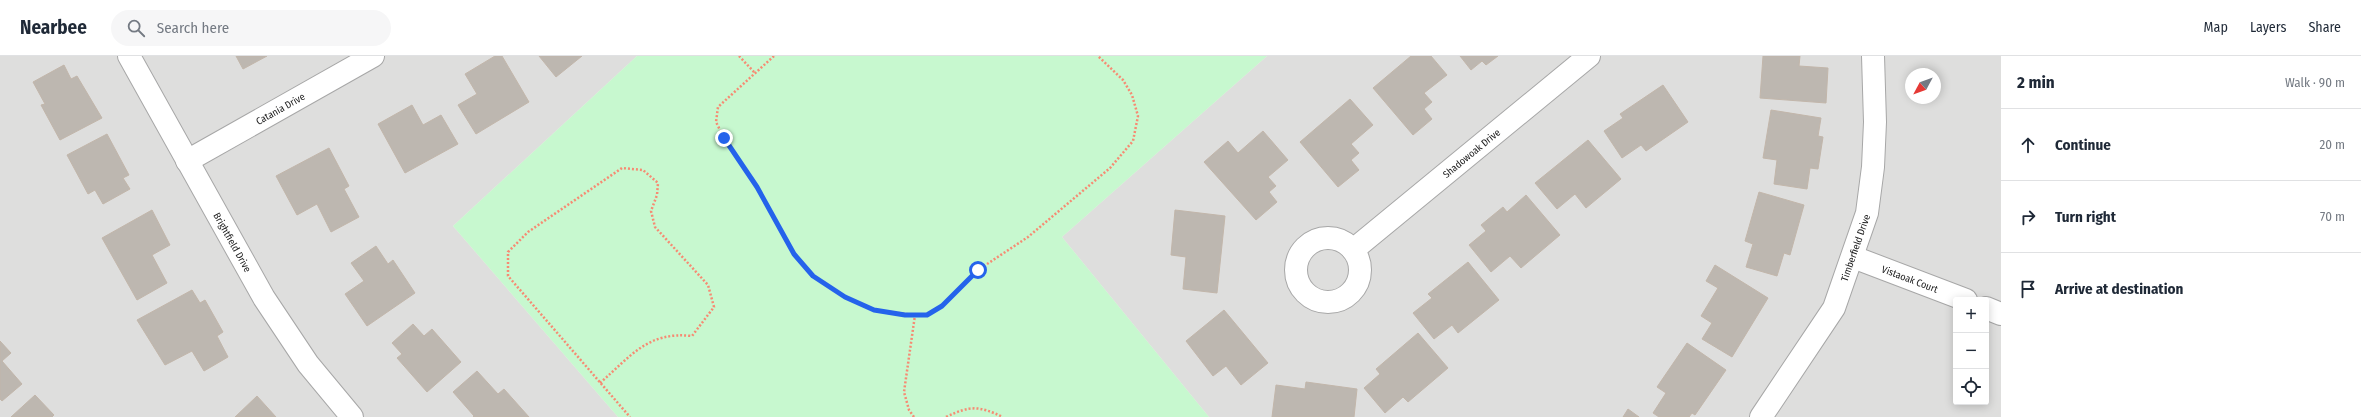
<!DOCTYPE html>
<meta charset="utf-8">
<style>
body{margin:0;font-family:"Fira Sans Condensed",sans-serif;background:#f6f6f7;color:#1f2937}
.controls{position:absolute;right:12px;bottom:12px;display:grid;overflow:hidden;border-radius:4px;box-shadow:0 2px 10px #0003}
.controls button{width:36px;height:36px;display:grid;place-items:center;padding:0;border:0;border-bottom:1px solid #e0e1e3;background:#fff;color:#1f2937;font:20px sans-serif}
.compass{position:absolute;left:1905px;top:12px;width:36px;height:36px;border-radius:50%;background:#fff;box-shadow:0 2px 10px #0003;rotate:229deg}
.stop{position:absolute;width:12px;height:12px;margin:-9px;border:3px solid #2563eb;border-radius:50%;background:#fff}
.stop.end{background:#2563eb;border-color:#fff;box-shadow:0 1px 4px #0008}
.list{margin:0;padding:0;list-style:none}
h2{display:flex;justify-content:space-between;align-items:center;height:52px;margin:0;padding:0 16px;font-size:17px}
h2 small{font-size:13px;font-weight:400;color:#747a83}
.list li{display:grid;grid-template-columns:26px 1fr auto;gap:12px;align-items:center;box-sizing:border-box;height:72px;padding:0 16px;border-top:1px solid #e0e1e3}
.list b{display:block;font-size:15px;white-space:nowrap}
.list em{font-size:13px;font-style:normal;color:#747a83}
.icon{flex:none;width:22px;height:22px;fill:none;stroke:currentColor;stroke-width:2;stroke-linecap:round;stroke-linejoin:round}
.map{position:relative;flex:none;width:2001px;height:361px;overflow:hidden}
header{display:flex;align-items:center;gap:24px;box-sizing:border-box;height:56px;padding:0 20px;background:#fff;border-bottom:1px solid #e0e1e3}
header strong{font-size:19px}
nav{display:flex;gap:22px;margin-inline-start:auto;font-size:14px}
.search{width:280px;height:36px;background:#f6f6f7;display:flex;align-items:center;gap:10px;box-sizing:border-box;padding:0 14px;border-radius:22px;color:#747a83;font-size:15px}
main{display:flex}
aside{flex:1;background:#fff}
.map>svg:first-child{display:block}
</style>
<header>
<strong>Nearbee</strong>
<div class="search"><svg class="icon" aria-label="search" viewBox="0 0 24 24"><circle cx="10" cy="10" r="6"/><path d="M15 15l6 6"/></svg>Search here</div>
<nav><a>Map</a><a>Layers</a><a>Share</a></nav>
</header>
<main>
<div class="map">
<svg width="2001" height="361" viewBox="0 0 2001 361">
<rect width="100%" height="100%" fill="#f1eee7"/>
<g fill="#dededd" fill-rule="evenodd">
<polygon points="0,0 637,0 453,170 618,361 0,361"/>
<path d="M1267 0H2001V361H1209L1062 181ZM1911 18H1935V42H1911ZM1956 244H1986V346H1956Z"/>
</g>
<polygon fill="#c7f8cf" points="637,0 1267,0 1062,181 1209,361 618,361 453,170"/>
<g fill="#bdb7b0" stroke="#c2b6aa">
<polygon points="236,0 267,0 243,13"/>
<polygon points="495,0 502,0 529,46 476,78 458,49 477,38 465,18"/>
<polygon points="539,0 582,0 556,21"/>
<polygon points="1411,0 1431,0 1447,19 1424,37 1432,46 1424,53 1432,63 1413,79 1373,32"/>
<polygon points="1460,0 1498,0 1486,9 1482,5 1471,14"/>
<polygon points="1763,0 1800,0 1799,10 1828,12 1826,47 1760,42"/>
<polygon points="64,9 71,23 77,20 102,62 60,84 41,49 45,48 33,26"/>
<polygon points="1663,29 1688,66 1646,95 1641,89 1622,102 1604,75 1623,62 1620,58"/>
<polygon points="1350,43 1373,69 1351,88 1359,97 1351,104 1359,114 1338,131 1300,86"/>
<polygon points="412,49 423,69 441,59 458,88 405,117 378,68"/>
<polygon points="1771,54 1821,62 1818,80 1823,81 1818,113 1810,112 1807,133 1774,128 1777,104 1763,102"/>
<polygon points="1263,75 1288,104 1268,121 1276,130 1269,136 1277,146 1256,164 1204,106 1228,85 1238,97"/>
<polygon points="107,78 129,119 123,122 130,133 103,148 95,134 88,138 67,99"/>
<polygon points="1588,84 1621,123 1586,152 1575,138 1557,153 1535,127"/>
<polygon points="329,92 349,130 344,133 359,161 331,176 317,148 297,159 276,120"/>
<polygon points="1759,136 1804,149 1790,199 1784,197 1777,220 1746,211 1753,188 1745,185"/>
<polygon points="1526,139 1560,179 1521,212 1510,200 1491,216 1469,189 1486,175 1481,169 1503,151 1507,156"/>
<polygon points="152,154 170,189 152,199 167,227 137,244 102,182"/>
<polygon points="1175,154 1225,160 1217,237 1183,233 1186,201 1171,199"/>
<polygon points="376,190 388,208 393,204 415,237 367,270 345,238 364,225 351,207"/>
<polygon points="1468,206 1499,244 1458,277 1452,269 1434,283 1413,257 1432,242 1428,238"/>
<polygon points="1715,209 1768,242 1732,301 1702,283 1712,267 1701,260 1718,232 1706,225"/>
<polygon points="192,234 200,247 205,244 223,276 217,280 228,301 204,315 192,295 165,309 137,264"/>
<polygon points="1224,254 1268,307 1241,329 1226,310 1213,320 1186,285"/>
<polygon points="413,268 424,280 432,273 461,306 427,336 397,302 402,298 392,287"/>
<polygon points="1418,277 1448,312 1408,346 1403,341 1385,357 1364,332 1380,318 1376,313"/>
<polygon points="0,285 11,297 2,305 22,328 2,345 0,343"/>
<polygon points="1687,287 1726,314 1695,359 1692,357 1689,361 1659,361 1653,357 1666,337 1657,331"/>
<polygon points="477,315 498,338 504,333 529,361 473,361 474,360 453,336"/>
<polygon points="1306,326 1357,333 1354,361 1272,361 1276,329 1305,333"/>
<polygon points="35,339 54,359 52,361 11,361"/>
<polygon points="257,340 276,361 235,361"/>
<polygon points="1628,353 1639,361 1623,361"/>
</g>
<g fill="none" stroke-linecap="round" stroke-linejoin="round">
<defs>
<g id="street">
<path id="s1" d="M129 0 264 242 308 308 352 361"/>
<path id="s2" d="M187 105 373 0"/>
<circle cx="1328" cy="214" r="32"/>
<path id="s3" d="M1353 194 1589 0"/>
<path id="s4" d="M1853 201 1966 244"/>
<polyline points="1986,252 2001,258"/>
<path id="s5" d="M1761 361 1834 252 1867 157 1873 111 1875 66 1873 0"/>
</g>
</defs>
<use href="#street" stroke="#a7a7a7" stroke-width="24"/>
<g stroke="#f68b73" stroke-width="2.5" stroke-dasharray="2 2" stroke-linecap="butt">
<polyline points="739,0 755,17"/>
<polyline points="774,0 718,51 716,66 724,82 757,131 794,198 813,220 845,241 874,254 915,259 927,259 942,250 978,214 1028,181 1110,112 1133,85 1138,60 1132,39 1123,24 1098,0"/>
<path d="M600 327C631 300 648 275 692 280L714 251 708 229 655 171 651 155 657 139 658 127 643 114 622 112 528 176 508 196V220L630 361"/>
<polyline points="914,361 909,354 904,336 915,259"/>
<path d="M946 361C971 349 979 350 1003 361"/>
</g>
<use href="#street" stroke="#fff" stroke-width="22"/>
</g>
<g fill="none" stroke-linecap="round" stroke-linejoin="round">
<polyline stroke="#2563eb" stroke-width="5" points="724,82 757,131 794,198 813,220 845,241 874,254 905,259 927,259 942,250 978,214"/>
</g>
<g text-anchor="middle" stroke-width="3" stroke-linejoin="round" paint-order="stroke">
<g font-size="10" fill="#202020" stroke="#fff">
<text dy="4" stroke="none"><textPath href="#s2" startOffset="107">Catania Drive</textPath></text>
<text dy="4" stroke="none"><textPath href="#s3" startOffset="153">Shadowoak Drive</textPath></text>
<text dy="4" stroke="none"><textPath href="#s1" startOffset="213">Brightfield Drive</textPath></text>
<text dy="4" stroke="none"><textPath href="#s5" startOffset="195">Timberfield Drive</textPath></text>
<text dy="4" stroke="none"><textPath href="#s4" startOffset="61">Vistaoak Court</textPath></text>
</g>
</g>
</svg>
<div class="controls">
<button>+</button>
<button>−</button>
<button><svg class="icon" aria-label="locate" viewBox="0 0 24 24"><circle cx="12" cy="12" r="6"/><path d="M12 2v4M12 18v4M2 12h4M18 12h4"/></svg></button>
</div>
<svg class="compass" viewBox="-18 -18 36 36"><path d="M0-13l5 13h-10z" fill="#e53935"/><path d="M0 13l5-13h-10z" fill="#747a83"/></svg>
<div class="stop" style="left:978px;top:214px"></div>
<div class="stop end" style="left:724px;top:82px"></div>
</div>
<aside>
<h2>2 min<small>Walk · 90 m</small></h2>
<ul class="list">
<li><svg class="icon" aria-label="ahead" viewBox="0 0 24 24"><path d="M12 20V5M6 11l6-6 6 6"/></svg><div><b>Continue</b></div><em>20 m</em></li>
<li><svg class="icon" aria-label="right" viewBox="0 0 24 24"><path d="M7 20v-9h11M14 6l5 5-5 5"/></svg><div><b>Turn right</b></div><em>70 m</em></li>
<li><svg class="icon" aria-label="arrive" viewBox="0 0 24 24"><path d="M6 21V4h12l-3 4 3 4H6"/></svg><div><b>Arrive at destination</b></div></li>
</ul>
</aside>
</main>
